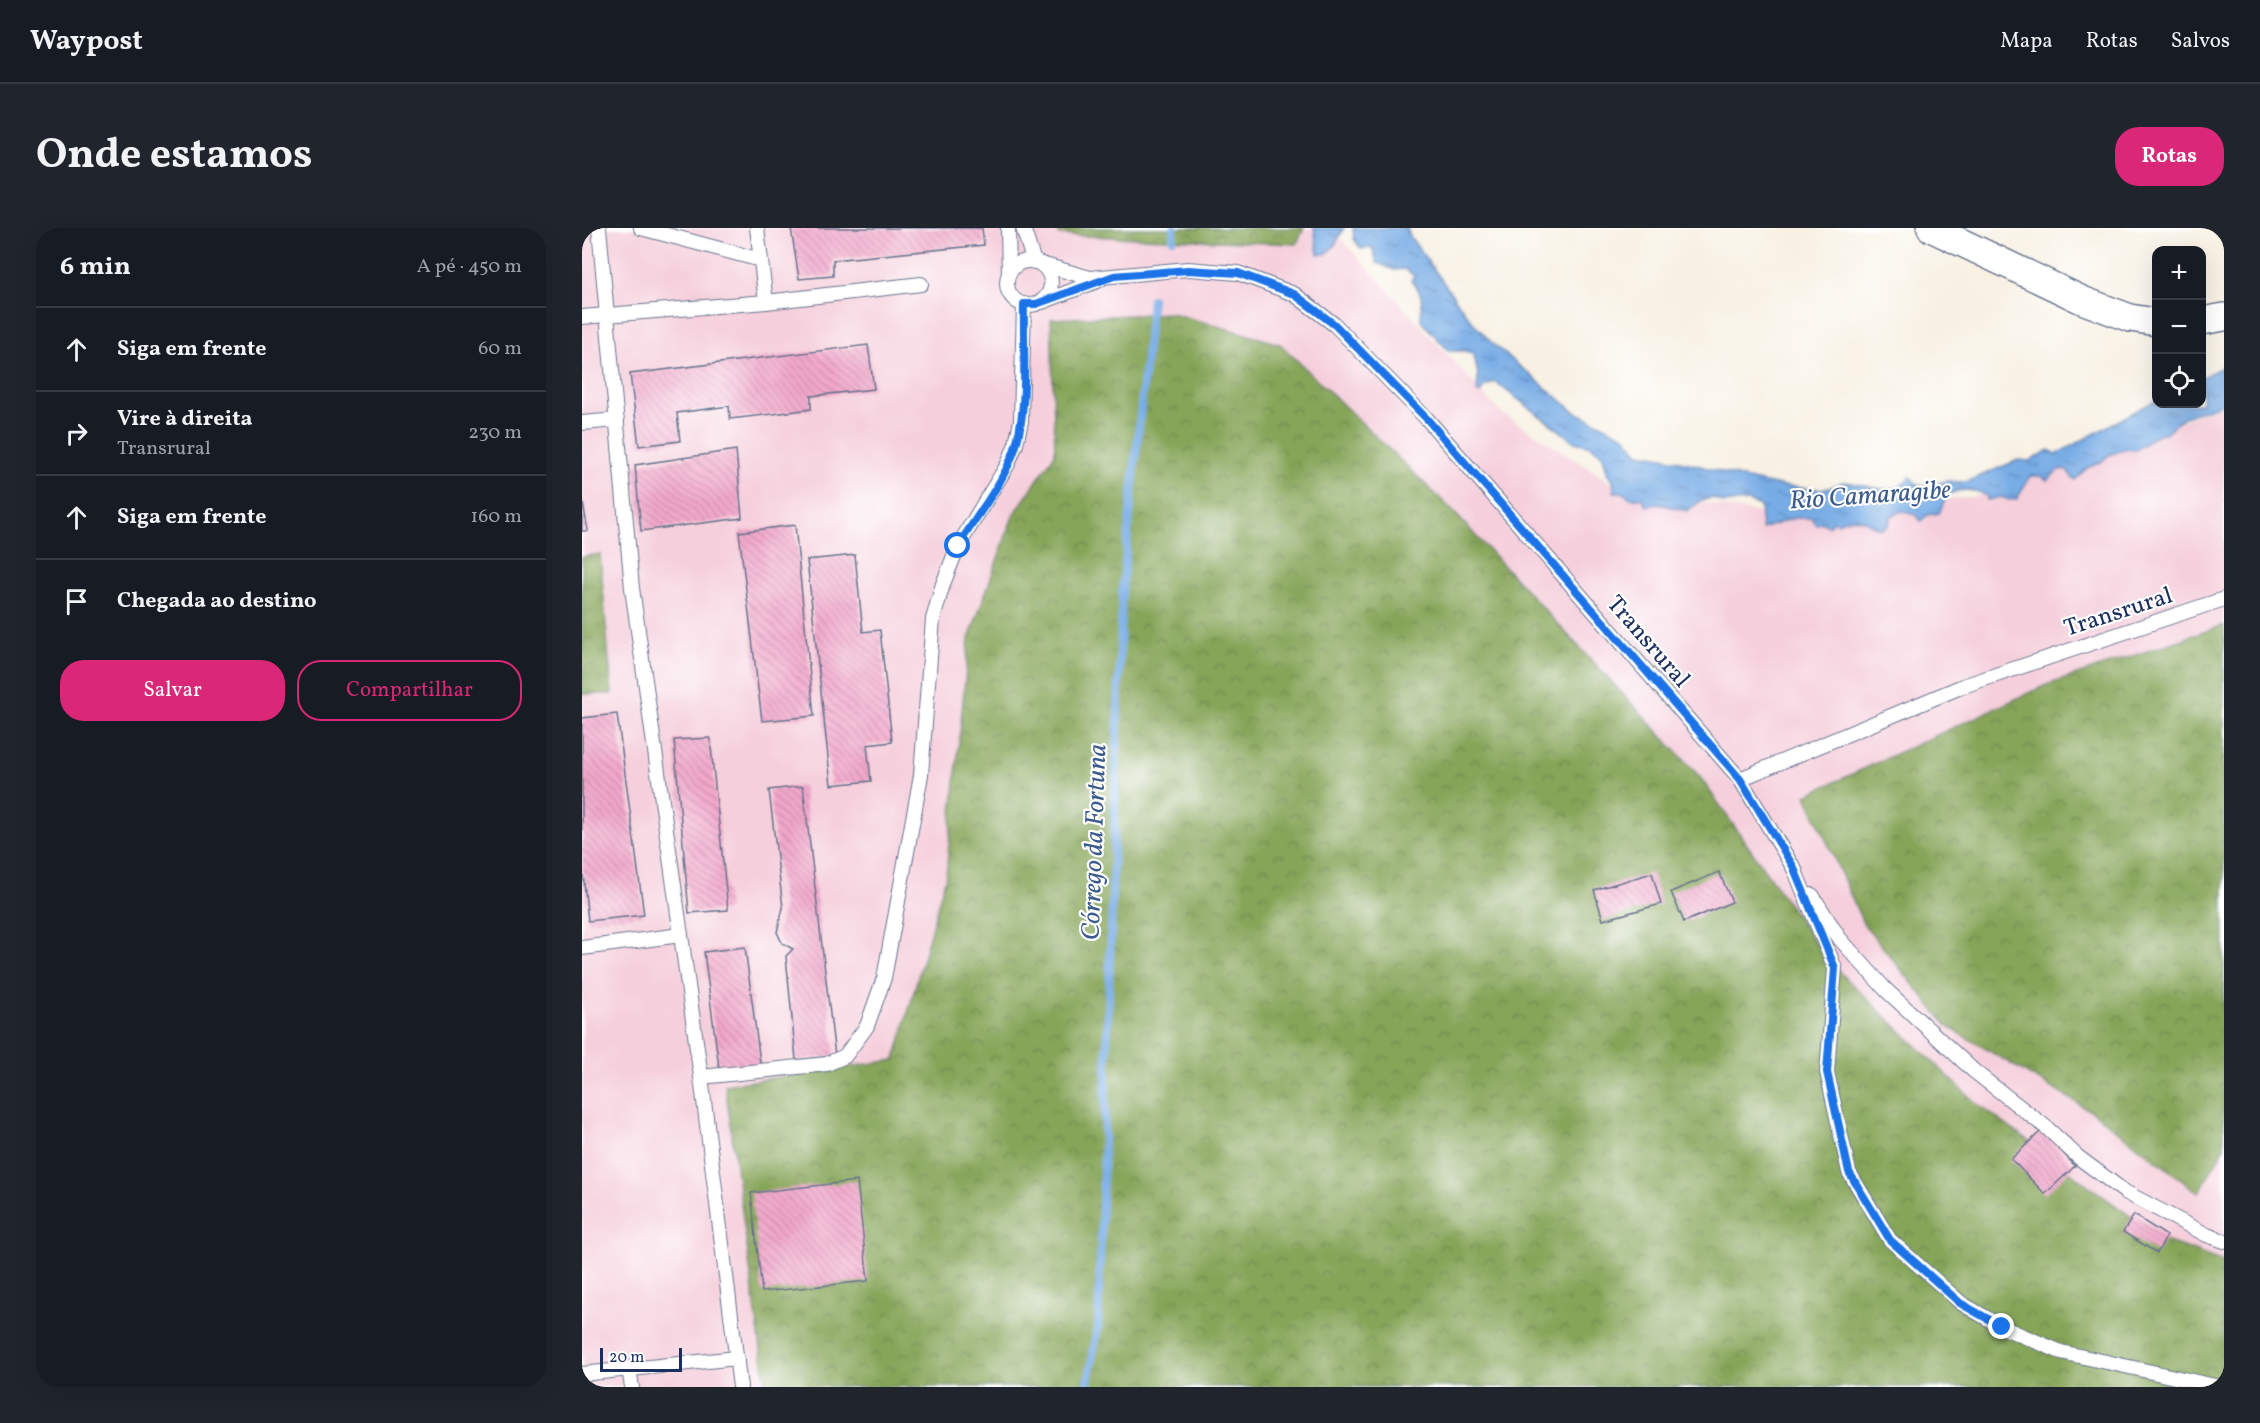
<!DOCTYPE html>
<html lang="pt">
<meta charset="utf-8">
<style>
body{margin:0;font-family:Vollkorn,serif;background:#20242c;color:#f1f3f6}
.controls{position:absolute;right:18px;top:18px;display:grid;overflow:hidden;border-radius:12px;box-shadow:0 6px 24px #0002}
.controls button{width:54px;height:54px;display:grid;place-items:center;padding:0;border:0;border-bottom:2px solid #363941;background:#171b24;color:#f1f3f6;font:30px sans-serif}
.scale{position:absolute;left:18px;bottom:15px;width:82px;box-sizing:border-box;padding-left:6px;border:3px solid #1b2f5e;border-top:0;font-size:16px;line-height:21px;white-space:nowrap;color:#1b2f5e;-webkit-text-stroke:4px #fff;paint-order:stroke}
.stop{position:absolute;width:18px;height:18px;margin:-14px;border:4px solid #1a73e8;border-radius:50%;background:#fff}
.stop.end{background:#1a73e8;border-color:#fff;box-shadow:0 2px 6px #0008}
.list{margin:0;padding:0;list-style:none}
h2{display:flex;justify-content:space-between;align-items:center;height:78px;margin:0;padding:0 24px;font-size:26px}
h2 small{font-size:20px;font-weight:400;color:#9ea1a6}
.list li{display:grid;grid-template-columns:39px 1fr auto;gap:18px;align-items:center;box-sizing:border-box;height:84px;padding:0 24px;border-top:2px solid #363941}
.list b{display:block;font-size:22px;white-space:nowrap}
.list p{margin:0;font-size:20px;white-space:nowrap;color:#9ea1a6}
.list em{font-size:20px;font-style:normal;color:#9ea1a6}
.actions{display:flex;gap:12px;padding:18px 24px}
.actions a{flex:1;padding:14px 0;border:2px solid #db2777;border-radius:24px;text-align:center;font-size:21px;color:#db2777}
.actions .main{background:#db2777;color:#fff}
.icon{flex:none;width:33px;height:33px;fill:none;stroke:currentColor;stroke-width:2;stroke-linecap:round;stroke-linejoin:round}
.map{position:relative;flex:none;width:1642px;height:1159px;overflow:hidden;border-radius:24px}
header{display:flex;align-items:center;gap:36px;box-sizing:border-box;height:84px;padding:0 30px;background:#171b24;border-bottom:2px solid #363941}
header strong{font-size:28px}
nav{display:flex;gap:33px;margin-inline-start:auto;font-size:21px}
.intro{display:flex;align-items:center;justify-content:space-between;box-sizing:border-box;height:144px;padding:0 36px}
h1{margin:0;font-size:42px}
.button{padding:15px 27px;border-radius:24px;background:#db2777;color:#fff;font-size:21px;font-weight:700}
main{display:flex;gap:36px;padding:0 36px}
aside{flex:1;background:#171b24;border-radius:24px;box-shadow:0 6px 24px #0002}
.map>svg:first-child{display:block}
</style>
<header>
<strong>Waypost</strong>
<nav><a>Mapa</a><a>Rotas</a><a>Salvos</a></nav>
</header>
<div class="intro"><h1>Onde estamos</h1><a class="button">Rotas</a></div>
<main>
<aside>
<h2>6 min<small>A pé · 450 m</small></h2>
<ul class="list">
<li><svg class="icon" aria-label="ahead" viewBox="0 0 24 24"><path d="M12 20V5M6 11l6-6 6 6"/></svg><div><b>Siga em frente</b></div><em>60 m</em></li>
<li><svg class="icon" aria-label="right" viewBox="0 0 24 24"><path d="M7 20v-9h11M14 6l5 5-5 5"/></svg><div><b>Vire à direita</b><p>Transrural</p></div><em>230 m</em></li>
<li><svg class="icon" aria-label="ahead" viewBox="0 0 24 24"><path d="M12 20V5M6 11l6-6 6 6"/></svg><div><b>Siga em frente</b></div><em>160 m</em></li>
<li><svg class="icon" aria-label="arrive" viewBox="0 0 24 24"><path d="M6 21V4h12l-3 4 3 4H6"/></svg><div><b>Chegada ao destino</b></div></li>
</ul>
<div class="actions"><a class="main">Salvar</a><a>Compartilhar</a></div>
</aside>
<div class="map">
<svg width="1642" height="1159" viewBox="0 0 1642 1159">
<defs>
<pattern id="forest-crowns" width="20" height="18" patternUnits="userSpaceOnUse" patternTransform="scale(1.5)"><rect width="20" height="18" fill="#86a559"/><path d="M2 6a3 3 0 1 1 6 0M12 15a3 3 0 1 1 6 0" fill="none" stroke="#6d874d"/></pattern>
<pattern id="water-ripples" width="26" height="14" patternUnits="userSpaceOnUse" patternTransform="scale(1.5)"><rect width="26" height="14" fill="#77ace5"/><path d="M2 4q2-2 4 0t4 0M15 11q2-2 4 0t4 0" fill="none" stroke="#618cbd"/></pattern>
<pattern id="building-back-hatch" width="6" height="6" patternUnits="userSpaceOnUse" patternTransform="scale(1.5)"><rect width="6" height="6" fill="#f3a8cb"/><path d="M-1 5l2 2M0 0l6 6M5-1l2 2" fill="none" stroke="#c489a8"/></pattern>
</defs>
<rect width="100%" height="100%" fill="#fff"/>
<filter id="ink" filterUnits="userSpaceOnUse"><feTurbulence type="fractalNoise" baseFrequency=".0167" numOctaves="2"/><feDisplacementMap in="SourceGraphic" scale="12" xChannelSelector="R" yChannelSelector="G"/><feConvolveMatrix kernelMatrix="1 2 1 2 8 2 1 2 1" color-interpolation-filters="sRGB"/></filter>
<filter id="wash" filterUnits="userSpaceOnUse"><feTurbulence type="fractalNoise" baseFrequency=".008" numOctaves="4" result="noise"/><feDisplacementMap in="SourceGraphic" scale="24" xChannelSelector="R" yChannelSelector="G"/><feGaussianBlur stdDeviation="1.35" result="paint"/><feColorMatrix in="noise" values="0 0 0 0 0 0 0 0 0 0 0 0 0 0 0 0 0 1.4 0 .05"/><feComposite in="paint" operator="in"/></filter>
<g filter="url(#wash)">
<rect width="100%" height="100%" fill="#f8f1e3"/>
<polygon fill="#f5cfdb" points="0,0 749,0 917,183 1036,259 1199,289 1396,268 1642,177 1642,1159 0,1159"/>
<g fill="url(#forest-crowns)" stroke="#506a5c" stroke-width="1.5">
<polygon points="474,0 722,0 715,16 477,7"/>
<polygon points="590,85 698,116 868,280 1118,549 1246,733 1393,874 1581,1012 1642,1034 1642,1159 184,1159 143,857 313,832 364,647 387,411 431,288 473,226 469,91"/>
<polygon points="18,326 30,466 0,466 0,329"/>
<polygon points="1642,397 1642,920 1617,965 1512,885 1365,798 1281,695 1224,567 1462,458"/>
</g>
<g fill="url(#water-ripples)" stroke="#496ea2" stroke-width="1.5">
<polygon points="732,0 762,0 753,17 744,26 736,26"/>
<path d="M771 0H825L829 10 888 91 911 116 992 183 1043 208 1057 225C1109 231 1159 254 1210 259 1221 260 1237 262 1247 260 1254 258 1258 253 1264 254 1286 256 1312 272 1328 249L1336 257 1346 259 1364 253 1384 254 1436 232 1448 233 1467 222 1475 226 1574 172V176H1620V149L1642 138V175L1602 189 1583 205 1576 206 1554 222 1543 221 1527 227 1519 234 1505 240 1493 252 1485 243 1478 241 1465 252 1460 248H1448L1435 271 1428 272 1419 269 1405 272V268C1397 262 1376 259 1367 267 1362 272 1360 279 1357 285L1345 287 1339 293 1334 287 1319 283 1309 288 1306 298 1298 301C1283 293 1274 285 1256 295L1251 293 1246 298 1239 294 1234 297 1230 290H1212L1180 301 1178 278 1166 273 1141 275 1131 270 1120 272 1105 283 1077 276 1064 278 1060 270H1049L1040 264H1032L1031 251 1026 247 1021 228 1009 218 993 214 913 154 902 159 898 166 895 164 896 147 892 127 884 123H867L839 93C839 72 844 70 829 52L832 48 823 41 812 42 795 35 790 19 779 21 772 11Z"/>
</g>
<g fill="none" stroke-linecap="round" stroke-linejoin="round">
<g stroke="#77ace5" stroke-width="8">
<polyline points="591,11 592,0"/>
<polyline points="505,1159 516,1100 540,364 570,71"/>
</g>
</g>
<g id="blocks">
<g fill="url(#building-back-hatch)">
<polygon points="209,0 400,0 402,17 251,32 251,48 217,51"/>
<polygon points="286,117 292,161 229,168 229,181 191,186 148,191 147,178 95,185 98,213 57,218 48,146"/>
<polygon points="154,222 160,290 59,303 53,237"/>
<polygon points="0,269 6,303 0,303"/>
<polygon points="213,297 232,488 180,493 157,304"/>
<polygon points="273,327 281,404 298,402 310,514 285,517 289,553 249,557 225,332"/>
<polygon points="35,486 62,687 6,693 0,635 0,490"/>
<polygon points="128,510 146,682 107,685 92,512"/>
<polygon points="221,558 253,828 214,832 204,728 211,721 200,715 195,704 201,680 187,562"/>
<polygon points="1137,644 1150,674 1102,694 1089,664"/>
<polygon points="1070,645 1079,676 1021,692 1012,662"/>
<polygon points="163,719 179,842 138,847 122,724"/>
<polygon points="1460,902 1493,938 1463,966 1429,931"/>
<polygon points="275,953 286,1053 180,1064 169,965"/>
<polygon points="1552,987 1585,1008 1575,1025 1541,1004"/>
</g>
</g>
</g>
<g filter="url(#ink)">
<use href="#blocks" fill-opacity="0" stroke="#68738d" stroke-width="1.5"/>
<g fill="none" stroke-linecap="round" stroke-linejoin="round">
<defs>
<g id="lane">
<polyline points="17,0 50,360 119,849 158,1159"/>
<polyline points="59,0 179,32"/>
<polyline points="175,0 184,74 339,56"/>
<polyline points="426,0 427,46"/>
<polyline points="441,0 452,34"/>
<circle cx="447" cy="55" r="22"/>
<polyline points="459,36 508,50 606,41 656,45 712,66 753,97 845,191 1158,551 1381,458 1642,371"/>
<polyline points="460,74 518,52"/>
<polyline points="0,89 184,74"/>
<polyline points="0,195 35,192"/>
<polyline points="1158,551 1214,644"/>
<polyline points="1211,638 1253,740 1245,844 1267,944 1308,1012 1379,1075 1420,1099 1479,1124 1638,1159"/>
<polyline points="1230,667 1258,711 1304,762 1393,844 1465,900 1496,929 1543,964 1625,1007 1642,1013"/>
<polyline points="0,720 99,707"/>
<polyline points="119,849 245,836 263,828 285,798 302,750 339,547 351,391 361,356 376,318 426,236 434,216 439,193 442,76"/>
<polyline points="47,1140 50,1159"/>
<polyline points="0,1146 155,1130"/>
</g>
<g id="street">
<polyline points="1349,0 1500,72 1548,90 1574,94"/>
<polyline points="1620,93 1642,89"/>
</g>
</defs>
<use href="#lane" stroke="#68738d" stroke-width="16"/>
<use href="#street" stroke="#68738d" stroke-width="30"/>
<use href="#lane" stroke="#fff" stroke-width="14"/>
<use href="#street" stroke="#fff" stroke-width="27"/>
</g>
</g>
<g fill="none" stroke-linecap="round" stroke-linejoin="round" filter="url(#ink)">
<path stroke="#1a73e8" stroke-width="8" d="M376 318C395 287 426 249 435 214 446 171 441 121 442 76H454L532 48 606 42 656 45 712 66 753 97 845 191 1158 551 1211 638 1253 740 1245 844 1267 944 1308 1012 1378 1075 1420 1099"/>
</g>
<g text-anchor="middle" stroke-width="4.5" stroke-linejoin="round" paint-order="stroke">
<g font-size="24" fill="#1b2f5e" stroke="#fff">
<text transform="translate(1536 383) rotate(-18)" y="8">Transrural</text>
<text transform="translate(1067 413) rotate(49)" y="8">Transrural</text>
</g>
<g font-size="26" font-style="italic" fill="#3b5b8d" stroke="#fff">
<text transform="translate(1288 266) rotate(-4)" y="9">Rio Camaragibe</text>
<text transform="translate(511 614) rotate(-88)" y="9">Córrego da Fortuna</text>
</g>
</g>
</svg>
<div class="controls">
<button>+</button>
<button>−</button>
<button><svg class="icon" aria-label="locate" viewBox="0 0 24 24"><circle cx="12" cy="12" r="6"/><path d="M12 2v4M12 18v4M2 12h4M18 12h4"/></svg></button>
</div>
<div class="scale">20 m</div>
<div class="stop" style="left:376px;top:318px"></div>
<div class="stop end" style="left:1420px;top:1099px"></div>
</div>
</main>
